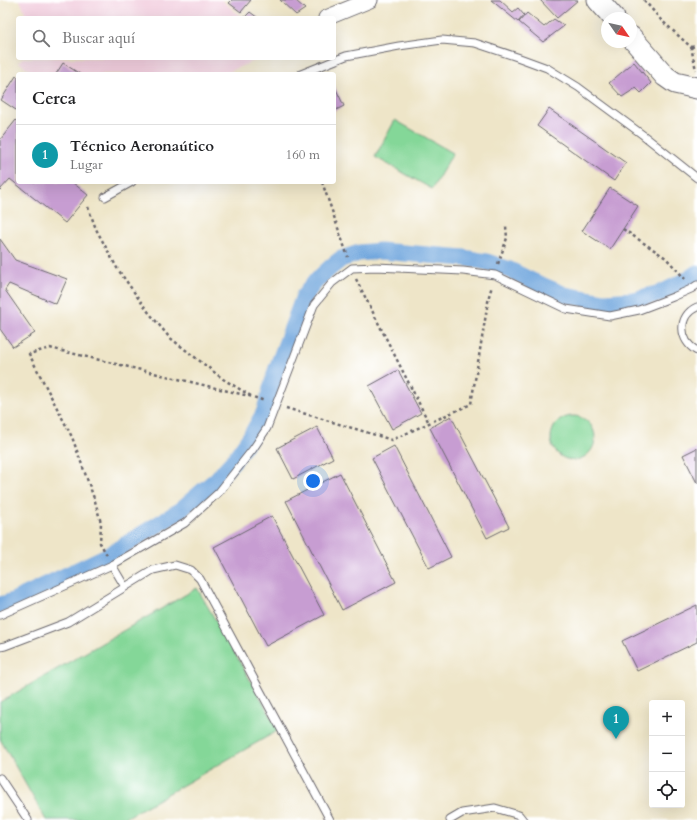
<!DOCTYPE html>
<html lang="es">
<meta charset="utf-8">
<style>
body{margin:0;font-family:Cardo,serif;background:#f2f2f2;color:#202124}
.controls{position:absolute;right:12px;bottom:12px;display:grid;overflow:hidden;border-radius:4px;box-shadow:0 4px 16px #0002}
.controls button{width:36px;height:36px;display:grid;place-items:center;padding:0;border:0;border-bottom:1px solid #e0e0e0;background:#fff;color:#202124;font:20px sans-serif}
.compass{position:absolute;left:601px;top:12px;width:36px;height:36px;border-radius:50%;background:#fff;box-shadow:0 4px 16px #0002;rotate:124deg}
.you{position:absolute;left:313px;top:481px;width:14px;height:14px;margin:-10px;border:3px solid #fff;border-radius:50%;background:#1a73e8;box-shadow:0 0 0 6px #1a73e833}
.badge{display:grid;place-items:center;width:26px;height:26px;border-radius:50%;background:#db2777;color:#fff;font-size:13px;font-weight:700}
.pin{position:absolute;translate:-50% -33px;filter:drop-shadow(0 1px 2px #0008)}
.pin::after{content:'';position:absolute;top:21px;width:14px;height:12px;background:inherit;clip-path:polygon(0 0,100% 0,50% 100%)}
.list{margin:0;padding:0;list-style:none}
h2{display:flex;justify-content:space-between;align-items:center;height:52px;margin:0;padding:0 16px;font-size:17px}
h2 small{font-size:13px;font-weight:400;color:#757577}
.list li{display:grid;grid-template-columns:26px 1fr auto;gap:12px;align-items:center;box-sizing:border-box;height:60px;padding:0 16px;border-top:1px solid #e0e0e0}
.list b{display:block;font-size:15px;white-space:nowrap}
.list p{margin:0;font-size:13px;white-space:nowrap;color:#757577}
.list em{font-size:13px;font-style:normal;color:#757577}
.icon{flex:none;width:22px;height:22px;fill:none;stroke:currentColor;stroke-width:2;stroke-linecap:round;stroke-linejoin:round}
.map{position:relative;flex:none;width:697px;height:820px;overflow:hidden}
.search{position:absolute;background:#fff;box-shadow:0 4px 16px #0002;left:16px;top:16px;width:320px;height:44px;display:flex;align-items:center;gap:10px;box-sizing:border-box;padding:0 14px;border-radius:4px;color:#757577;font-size:15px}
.panel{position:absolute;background:#fff;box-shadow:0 4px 16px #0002;left:16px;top:72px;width:320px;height:112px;border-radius:4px}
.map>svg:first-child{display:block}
</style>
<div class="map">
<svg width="697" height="820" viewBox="0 0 697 820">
<rect width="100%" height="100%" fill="#fff"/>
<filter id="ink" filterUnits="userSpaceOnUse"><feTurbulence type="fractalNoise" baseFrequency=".025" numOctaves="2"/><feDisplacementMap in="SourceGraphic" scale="8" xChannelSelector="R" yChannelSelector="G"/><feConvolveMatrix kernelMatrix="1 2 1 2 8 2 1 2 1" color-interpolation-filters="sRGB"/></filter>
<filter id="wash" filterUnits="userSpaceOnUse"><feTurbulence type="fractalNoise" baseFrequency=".012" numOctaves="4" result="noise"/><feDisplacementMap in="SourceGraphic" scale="16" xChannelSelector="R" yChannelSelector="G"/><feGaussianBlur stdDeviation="0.9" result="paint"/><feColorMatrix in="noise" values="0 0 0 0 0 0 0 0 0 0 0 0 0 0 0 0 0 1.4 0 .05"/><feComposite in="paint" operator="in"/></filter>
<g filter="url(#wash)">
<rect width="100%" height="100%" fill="#eee5c8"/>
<g fill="#f3cfdf">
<polygon points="20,0 222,0 242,18 27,18"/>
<polygon points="23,58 260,58 224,74 34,74 19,62"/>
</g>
<g fill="#84d798" stroke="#537c6a">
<polygon points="395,120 453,153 432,189 375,157"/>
<circle cx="573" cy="438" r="22"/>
<polygon points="197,588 279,730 122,820 46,820 0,739 0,702"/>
</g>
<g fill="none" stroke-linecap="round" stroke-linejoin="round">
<polyline stroke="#6fa6dd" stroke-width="17" points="0,605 13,601 109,555 178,512 217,479 234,460 251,436 264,413 276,371 304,296 315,282 331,267 341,259 359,253 380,251 465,258 487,262 510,270 532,281 565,295 605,302 633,300 661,293 687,280 697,273"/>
</g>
<g id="blocks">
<g fill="#c79dd2">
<polygon points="232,0 251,0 241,12 229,3"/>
<polygon points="280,0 295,0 305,9 296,15"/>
<polygon points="491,0 500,0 513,12 518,8 524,15 518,22"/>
<polygon points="540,0 578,0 557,18"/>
<polygon points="250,12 258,18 244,18"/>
<polygon points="527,13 544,27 554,19 564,26 543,42 519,22"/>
<polygon points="634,62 651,83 641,93 636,88 622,97 609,83"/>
<polygon points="63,63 80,74 56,74"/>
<polygon points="16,76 18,77 18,106 16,110 1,100"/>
<polygon points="334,85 344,106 334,111"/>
<polygon points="549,109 626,163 614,181 537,126"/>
<polygon points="16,120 18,122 18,182 72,182 88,195 65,223 10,179 0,190 0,140"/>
<polygon points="610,188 638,206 610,249 582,231"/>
<polygon points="0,239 15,260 67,279 56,304 9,284 5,290 35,333 13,347 0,329"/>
<polygon points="398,370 421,413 392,429 369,386"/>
<polygon points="451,416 509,527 487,538 430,428"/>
<polygon points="317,427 333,458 293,479 277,448"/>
<polygon points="394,446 451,557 429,568 372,458"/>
<polygon points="697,448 697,483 683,455"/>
<polygon points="340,473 396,582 342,610 286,501"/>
<polygon points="272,516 324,615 266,646 214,547"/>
<polygon points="697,605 697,642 637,671 622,641"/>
</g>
</g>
</g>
<g filter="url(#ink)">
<use href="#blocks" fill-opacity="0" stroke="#69666c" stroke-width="1"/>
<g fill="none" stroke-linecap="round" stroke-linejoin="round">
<defs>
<g id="service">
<polyline points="301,74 346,56 399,46 442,40 475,43 517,57 547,68 578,87 643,135 697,178"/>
<polyline points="105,197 132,182"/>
<path d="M697 307C677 316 679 341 697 351"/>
<polyline points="112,565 125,587"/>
<polyline points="0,615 112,565 185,523 219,492 253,449 267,428 314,305 332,283 352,268 376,267 463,271 495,275 566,309 610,316 639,310 673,297 691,289 697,285"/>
<polyline points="0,647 5,646 68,622 153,570 175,565 191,570 200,579 330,820"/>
<polyline points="0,778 28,820"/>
<polyline points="450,820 462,813 495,808 519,815 523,820"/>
</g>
<polyline id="minor" points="326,18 370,0"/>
<g id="secondary">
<polyline points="598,0 614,18"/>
<polyline points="631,37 665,76 675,83 697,88"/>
</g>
</defs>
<use href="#service" stroke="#69666c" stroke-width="9"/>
<use href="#minor" stroke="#69666c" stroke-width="17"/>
<use href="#secondary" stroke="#69666c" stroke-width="23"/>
<g stroke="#69666c" stroke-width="2.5" stroke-dasharray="3 3" stroke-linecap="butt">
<polyline points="644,0 661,20 691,47 696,70"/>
<polyline points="691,47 697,46"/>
<polyline points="322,182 348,257"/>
<polyline points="88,207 96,229 117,268 146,309 169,337 223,379 251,396"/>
<polyline points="623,229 666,258 685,279"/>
<polyline points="498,264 507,238 506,226"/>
<polyline points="356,279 429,423"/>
<polyline points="286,408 392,440 471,404 489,296 492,286"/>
<polyline points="107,555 100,543 101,523 95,501 72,437 29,354 50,348 253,397 265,401"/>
</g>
<use href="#service" stroke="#fff" stroke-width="7"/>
<use href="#minor" stroke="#fff" stroke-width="15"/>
<use href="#secondary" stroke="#fff" stroke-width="21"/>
</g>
</g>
</svg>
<div class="controls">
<button>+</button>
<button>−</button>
<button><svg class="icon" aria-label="locate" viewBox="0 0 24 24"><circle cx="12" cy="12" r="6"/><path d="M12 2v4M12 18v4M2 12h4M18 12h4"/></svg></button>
</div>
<svg class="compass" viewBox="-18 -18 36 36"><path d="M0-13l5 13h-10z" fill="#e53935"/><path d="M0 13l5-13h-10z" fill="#757577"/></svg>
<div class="you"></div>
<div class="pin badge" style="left:616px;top:739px;background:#0f9aa8">1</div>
<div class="search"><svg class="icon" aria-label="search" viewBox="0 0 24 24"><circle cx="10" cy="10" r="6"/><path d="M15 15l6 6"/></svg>Buscar aquí</div>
<section class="panel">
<h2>Cerca<small></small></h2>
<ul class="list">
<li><span class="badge" style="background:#0f9aa8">1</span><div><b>Técnico Aeronaútico</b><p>Lugar</p></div><em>160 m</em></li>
</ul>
</section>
</div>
